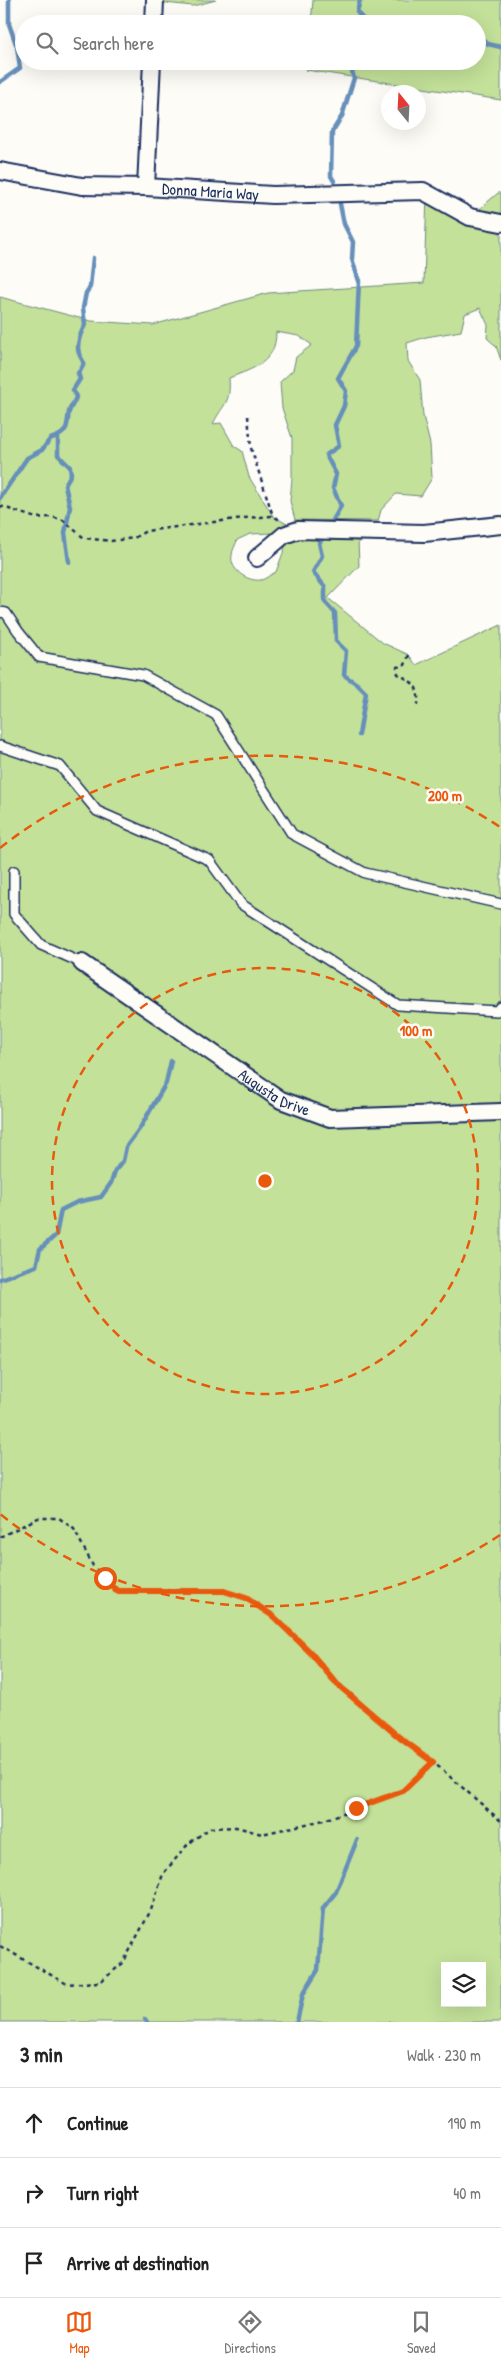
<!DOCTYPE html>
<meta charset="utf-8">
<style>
body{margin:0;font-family:"Patrick Hand",sans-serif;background:#f6f6f6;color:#222}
.controls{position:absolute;right:15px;bottom:15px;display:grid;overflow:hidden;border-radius:0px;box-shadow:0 5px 20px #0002}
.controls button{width:45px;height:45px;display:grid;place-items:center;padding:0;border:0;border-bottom:1px solid #e0e0e0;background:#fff;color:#222;font:25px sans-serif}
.compass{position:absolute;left:381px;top:85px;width:45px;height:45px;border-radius:50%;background:#fff;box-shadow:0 5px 20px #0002;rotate:342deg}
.stop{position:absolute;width:15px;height:15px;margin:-11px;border:4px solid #ea580c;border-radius:50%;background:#fff}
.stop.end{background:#ea580c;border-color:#fff;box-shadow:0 1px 5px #0008}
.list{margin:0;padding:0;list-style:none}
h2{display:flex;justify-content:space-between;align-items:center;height:65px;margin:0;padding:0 20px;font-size:21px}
h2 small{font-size:16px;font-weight:400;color:#767676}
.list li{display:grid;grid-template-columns:32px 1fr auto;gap:15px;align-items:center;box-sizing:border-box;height:70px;padding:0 20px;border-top:1px solid #e0e0e0}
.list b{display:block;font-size:19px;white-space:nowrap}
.list em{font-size:16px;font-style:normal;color:#767676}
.icon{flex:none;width:28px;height:28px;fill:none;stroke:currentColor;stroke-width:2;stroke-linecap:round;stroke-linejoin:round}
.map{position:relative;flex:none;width:501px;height:2022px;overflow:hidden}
.search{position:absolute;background:#fff;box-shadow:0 5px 20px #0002;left:15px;right:15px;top:15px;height:55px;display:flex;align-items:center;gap:12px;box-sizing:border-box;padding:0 18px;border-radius:28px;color:#767676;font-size:19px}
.sheet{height:275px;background:#fff}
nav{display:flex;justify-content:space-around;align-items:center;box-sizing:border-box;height:70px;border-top:1px solid #e0e0e0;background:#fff;font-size:14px;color:#767676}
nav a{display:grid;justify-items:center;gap:2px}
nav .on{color:#ea580c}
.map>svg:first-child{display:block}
</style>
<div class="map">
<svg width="501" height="2022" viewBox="0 0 501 2022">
<rect width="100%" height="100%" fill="#fdfcf7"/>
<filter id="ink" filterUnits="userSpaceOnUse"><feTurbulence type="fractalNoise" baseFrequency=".02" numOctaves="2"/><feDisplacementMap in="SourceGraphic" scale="10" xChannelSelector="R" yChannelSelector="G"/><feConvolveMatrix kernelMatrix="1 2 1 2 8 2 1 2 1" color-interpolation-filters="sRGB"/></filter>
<g filter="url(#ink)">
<g fill="#c3e199" stroke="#6f887c" fill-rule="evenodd">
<polygon points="155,0 216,0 193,6 155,2"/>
<polygon points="313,0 501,0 501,100 306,70 307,61 477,61 477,24 311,24"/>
<path d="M498 193H501V360L496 346 487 338 488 325 480 308 465 314 461 331 426 337 407 343 408 361 420 380 423 416 430 444 432 478 421 496 396 494 381 510 378 521 295 520 290 501 292 478V438L282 408 280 382 293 370 296 357 312 345 299 336 276 332C276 363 254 368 229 378 231 405 223 403 213 424L221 423 234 446 242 451 249 477 273 516 287 524 272 533 250 534 237 540C236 545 232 550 232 555 229 570 248 582 261 580 266 579 271 574 276 572L287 542 295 538 358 539 359 566 328 598 383 643 409 655 416 665 501 625V2022H0V297L91 321 153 325 268 293 424 283 427 194 470 217ZM445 1966H482V2003H445Z"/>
</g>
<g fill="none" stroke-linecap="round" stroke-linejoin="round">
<g stroke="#668fba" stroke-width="4.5">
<polyline points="360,0 357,12 367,24"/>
<polyline points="477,34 488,44 501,47"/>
<polyline points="0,82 20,68 17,47 9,24 9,0"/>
<polyline points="334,181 331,176 332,132 342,116 354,78 349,61"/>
<polyline points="0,498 27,458 42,450 50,439 58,436"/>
<polyline points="329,527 341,506 333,488 336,474 326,455 339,446 335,425 344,406 346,391 338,378 356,346 359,281 352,259 353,242 344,224 340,204"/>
<polyline points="326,534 319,543 322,556 313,572 325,587 325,602 335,613 336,641 346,651 344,675 357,684 366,693 359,735"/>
<path d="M69 562 65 533 70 507 65 485 71 474 70 467 58 455V436C69 431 67 421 69 412 70 407 75 402 76 397L73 390 80 379 78 373C90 360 78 360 78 348 78 339 81 332 85 325L83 308 86 293 90 287 93 258"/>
<polyline points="0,1279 36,1266 40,1249 56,1235 61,1210 77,1202 101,1197 111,1183 115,1171 123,1161 126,1147 140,1128 166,1083 171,1061"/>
<polyline points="145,2019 147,2022"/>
<polyline points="297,2022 303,1994 318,1970 323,1908 336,1892 357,1840"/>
</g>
<defs>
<g id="lane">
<polyline points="0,612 6,613 18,631 39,657 143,675 216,715 292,834 365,873 501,904"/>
<polyline points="0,746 60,766 97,811 209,860 241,904 398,1005 497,1011 501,1007"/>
<polyline points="14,871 14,914 41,945 82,963"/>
</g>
<g id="street">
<polyline points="154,24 155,0"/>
<path id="s1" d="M0 171 82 186 146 187 273 195 423 191 470 217 501 223"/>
<polyline points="146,187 152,61"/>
<polyline points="257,558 284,535 298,530 424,533 501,525"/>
<path id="s2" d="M82 963 281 1100 330 1118 501 1112"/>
</g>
</defs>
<use href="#lane" stroke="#1b2f5e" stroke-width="12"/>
<use href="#street" stroke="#1b2f5e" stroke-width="20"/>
<g stroke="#1b2f5e" stroke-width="2.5" stroke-dasharray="4 4" stroke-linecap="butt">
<polyline points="248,416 251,448 273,516"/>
<polyline points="0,506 36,518 52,517 63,520 84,538 111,541 134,538 146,531 176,527 244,518 273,516 280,520"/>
<path d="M409 655 405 665 397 667 398 674C414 683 419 685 418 705"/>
<polyline points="0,1537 38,1518 59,1518 74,1529 93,1566 117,1591 224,1591 246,1598 273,1616 310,1652 337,1683 400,1738 433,1762"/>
<polyline points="0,1946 67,1984 100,1982 123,1963 151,1910 163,1874 188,1844 210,1828 236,1827 262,1834 324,1820 403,1791 433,1762 501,1821"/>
</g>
<use href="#lane" stroke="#fdfcf7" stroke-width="9"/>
<use href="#street" stroke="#fdfcf7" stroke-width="16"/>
</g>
</g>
<g fill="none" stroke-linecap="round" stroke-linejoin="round" filter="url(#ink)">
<polyline stroke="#ea580c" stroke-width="6" points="105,1578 117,1591 224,1591 246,1598 273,1616 310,1652 337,1684 400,1738 433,1762 403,1791 356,1808"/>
</g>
<g fill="none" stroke="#e8590c" stroke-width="2.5" stroke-dasharray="9 6">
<circle cx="265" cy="1181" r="213"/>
<path d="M500 1535A425 425 0 0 1 0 1514M0 848A425 425 0 0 1 500 827"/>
</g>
<g text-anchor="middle" stroke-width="5" stroke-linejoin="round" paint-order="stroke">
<g font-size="16" fill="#1b2f5e" stroke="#fdfcf7">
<text dy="6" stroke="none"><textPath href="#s1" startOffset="212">Donna Maria Way</textPath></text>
<text dy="6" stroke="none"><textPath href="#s2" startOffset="232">Augusta Drive</textPath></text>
</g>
</g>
<circle cx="265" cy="1181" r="8" fill="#e8590c" stroke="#fdfcf7" stroke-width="2.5"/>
<g font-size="15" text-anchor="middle" font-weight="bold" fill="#e8590c" stroke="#fdfcf7" stroke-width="5" stroke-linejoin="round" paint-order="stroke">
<text x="445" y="801">200 m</text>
<text x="416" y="1036">100 m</text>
</g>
</svg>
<div class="controls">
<button><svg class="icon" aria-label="layers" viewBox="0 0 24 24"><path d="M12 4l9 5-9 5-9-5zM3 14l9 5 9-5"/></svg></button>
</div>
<svg class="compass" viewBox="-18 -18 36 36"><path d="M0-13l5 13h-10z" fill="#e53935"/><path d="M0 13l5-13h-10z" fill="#767676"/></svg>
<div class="stop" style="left:105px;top:1578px"></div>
<div class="stop end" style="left:356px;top:1808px"></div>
<div class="search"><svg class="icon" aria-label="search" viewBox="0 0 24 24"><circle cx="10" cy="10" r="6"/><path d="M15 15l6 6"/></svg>Search here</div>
</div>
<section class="sheet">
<h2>3 min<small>Walk · 230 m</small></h2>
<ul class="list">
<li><svg class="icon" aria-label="ahead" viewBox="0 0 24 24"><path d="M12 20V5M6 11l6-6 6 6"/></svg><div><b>Continue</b></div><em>190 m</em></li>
<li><svg class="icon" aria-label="right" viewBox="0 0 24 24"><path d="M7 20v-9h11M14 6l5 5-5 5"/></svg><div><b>Turn right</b></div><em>40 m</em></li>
<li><svg class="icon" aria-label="arrive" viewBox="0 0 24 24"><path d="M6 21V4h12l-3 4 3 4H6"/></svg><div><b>Arrive at destination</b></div></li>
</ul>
</section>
<nav>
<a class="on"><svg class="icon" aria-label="map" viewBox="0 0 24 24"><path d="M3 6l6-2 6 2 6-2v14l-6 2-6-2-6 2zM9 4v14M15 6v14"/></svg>Map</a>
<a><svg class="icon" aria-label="directions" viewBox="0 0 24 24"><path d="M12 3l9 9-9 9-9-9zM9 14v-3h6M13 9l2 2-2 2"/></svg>Directions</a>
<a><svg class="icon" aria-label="saved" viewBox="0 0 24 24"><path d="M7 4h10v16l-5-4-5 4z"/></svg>Saved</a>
</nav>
